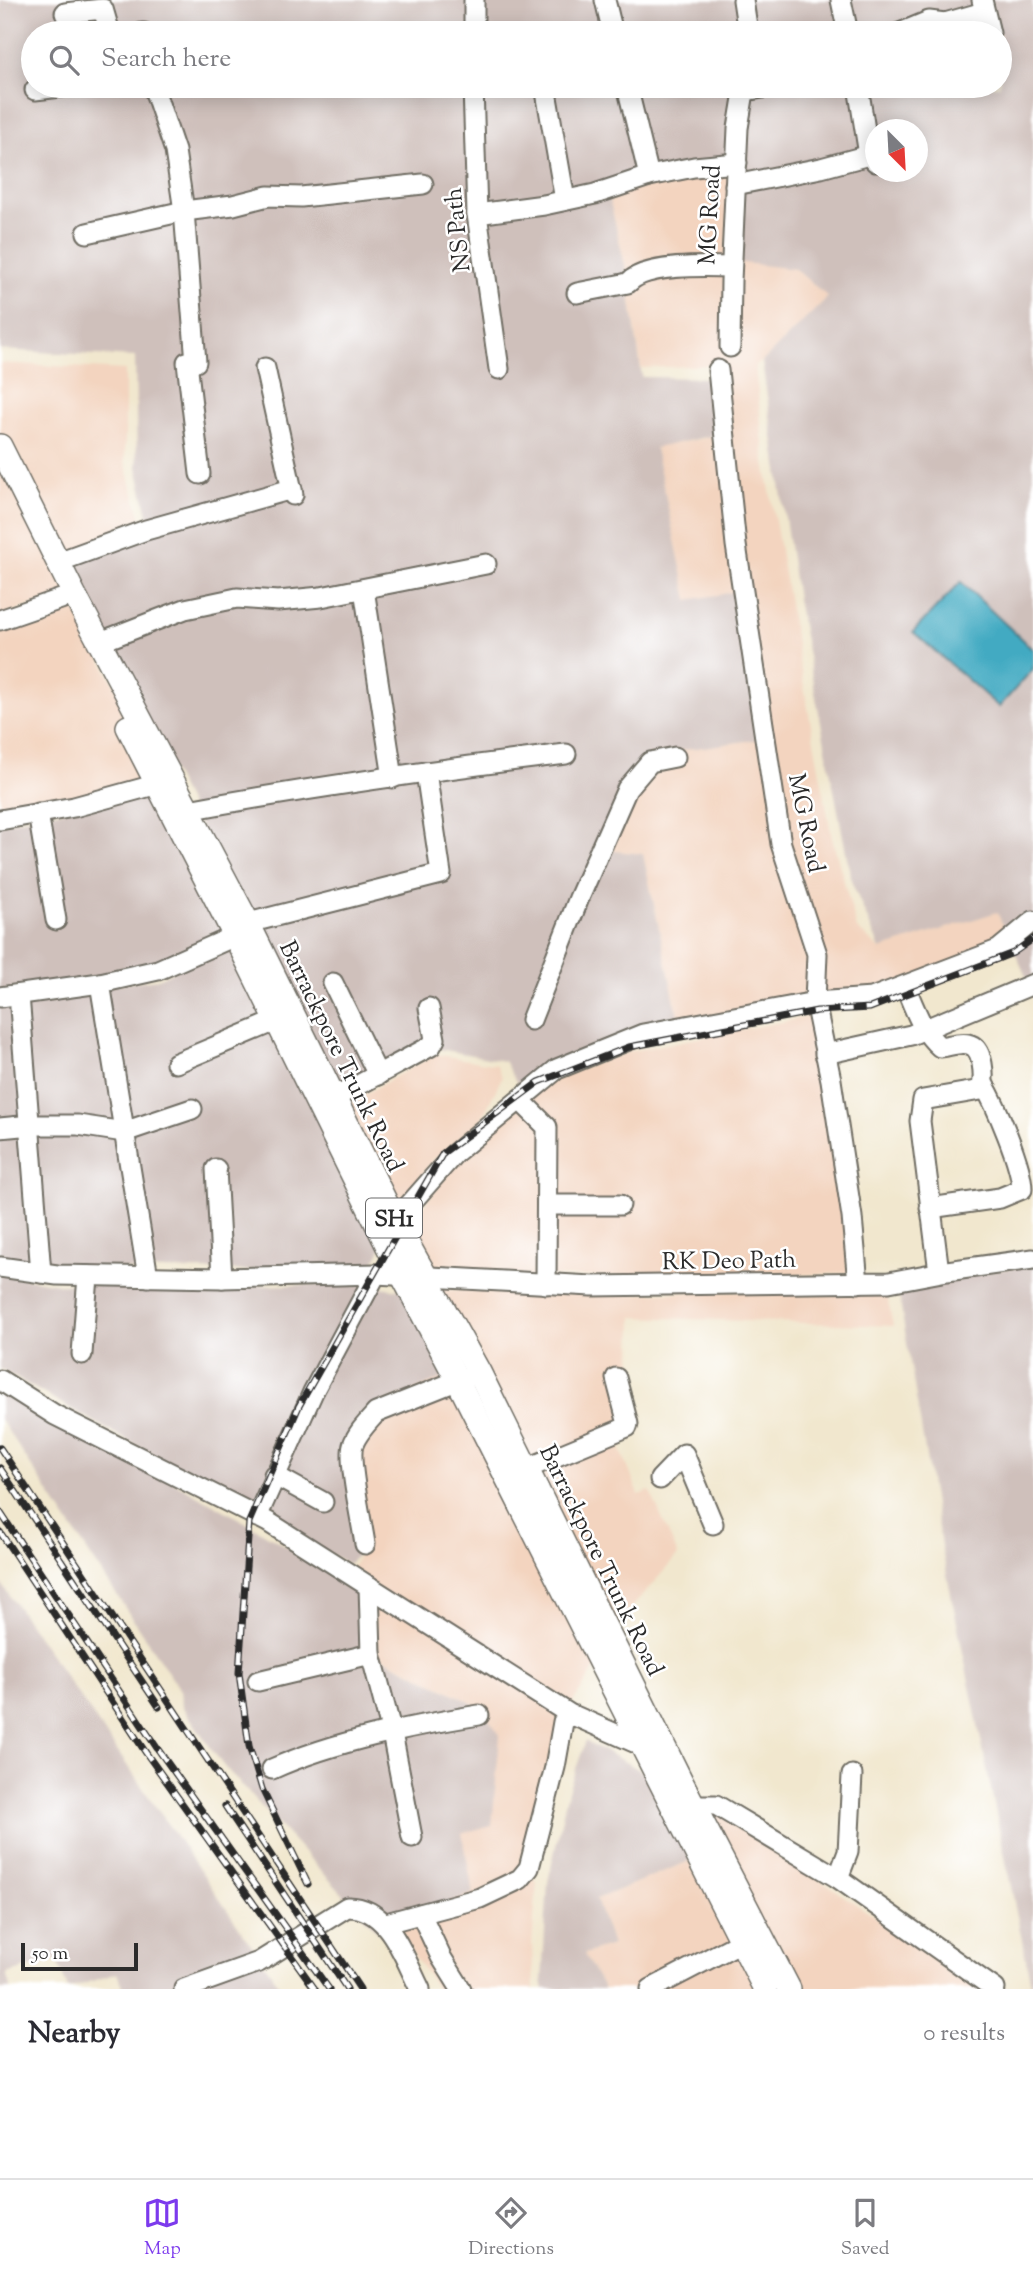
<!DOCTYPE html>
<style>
body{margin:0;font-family:"Sorts Mill Goudy",serif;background:#f7f7f7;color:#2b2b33}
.compass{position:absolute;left:865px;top:119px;width:63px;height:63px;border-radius:50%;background:#fff;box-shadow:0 4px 18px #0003;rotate:156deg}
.scale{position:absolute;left:21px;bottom:18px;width:117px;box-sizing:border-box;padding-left:7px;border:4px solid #2b2b2b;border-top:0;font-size:19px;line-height:24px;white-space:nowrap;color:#2b2b2b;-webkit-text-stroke:5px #fff;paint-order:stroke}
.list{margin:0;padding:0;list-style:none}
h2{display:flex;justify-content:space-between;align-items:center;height:91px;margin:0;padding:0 28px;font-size:30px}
h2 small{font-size:23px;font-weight:400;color:#7c7c81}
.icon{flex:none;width:38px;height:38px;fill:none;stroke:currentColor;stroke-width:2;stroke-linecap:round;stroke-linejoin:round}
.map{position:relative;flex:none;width:1033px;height:1989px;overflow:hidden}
.search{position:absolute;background:#fff;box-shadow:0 4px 18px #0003;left:21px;right:21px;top:21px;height:77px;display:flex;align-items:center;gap:18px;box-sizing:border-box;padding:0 24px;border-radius:38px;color:#7c7c81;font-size:26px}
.sheet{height:189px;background:#fff}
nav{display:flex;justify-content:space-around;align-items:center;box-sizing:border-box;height:98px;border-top:2px solid #e1e1e2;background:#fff;font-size:19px;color:#7c7c81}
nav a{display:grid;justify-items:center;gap:4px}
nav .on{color:#7c3aed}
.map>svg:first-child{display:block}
</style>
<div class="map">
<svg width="1033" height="1989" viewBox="0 0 1033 1989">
<rect width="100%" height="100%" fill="#fff"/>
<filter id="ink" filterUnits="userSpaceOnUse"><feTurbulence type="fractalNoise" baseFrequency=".0143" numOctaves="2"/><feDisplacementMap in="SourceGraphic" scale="14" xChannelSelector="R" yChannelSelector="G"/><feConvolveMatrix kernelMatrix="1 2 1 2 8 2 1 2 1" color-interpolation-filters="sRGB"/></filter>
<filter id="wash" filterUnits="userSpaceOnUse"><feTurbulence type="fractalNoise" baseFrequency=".00686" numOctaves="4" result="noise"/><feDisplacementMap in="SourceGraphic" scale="28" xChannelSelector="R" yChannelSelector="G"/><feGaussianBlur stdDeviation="1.57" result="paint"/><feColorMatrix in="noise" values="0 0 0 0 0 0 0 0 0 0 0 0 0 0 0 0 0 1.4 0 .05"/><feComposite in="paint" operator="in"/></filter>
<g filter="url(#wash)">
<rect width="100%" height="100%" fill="#f1e7ce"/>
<g fill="#f3d4bf">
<polygon points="730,166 726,260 795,269 828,297 762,362 755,365 765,462 796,644 832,838 857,929 880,949 997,912 1007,935 993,947 871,994 679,1021 643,854 606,850 648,755 760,739 735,592 688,601 655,447 729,434 715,365 641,368 627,274 608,193"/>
<polygon points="0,363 125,370 125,461 144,530 66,594 0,616"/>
<polygon points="70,601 164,777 0,818 0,625"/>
<polygon points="812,1016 840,1173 848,1273 744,1277 425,1276 403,1233 461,1155 553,1078 631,1051"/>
<polygon points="435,1054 496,1065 502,1077 480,1122 434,1159 395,1212 341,1108"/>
<polygon points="433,1289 580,1294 886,1290 893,1326 633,1317 632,1364 613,1369 626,1425 616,1438 639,1495 650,1491 678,1555 626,1614 614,1643"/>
<polygon points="457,1372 602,1658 560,1722 522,1865 537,1881 532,1946 534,1989 437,1989 399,1933 408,1923 462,1832 480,1707 377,1654 352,1568 362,1549 347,1456 368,1410"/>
<polygon points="717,1812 984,1989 788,1989 698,1813"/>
<polygon points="704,1855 771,1989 604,1989 584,1954 612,1945 596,1899"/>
</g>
<g fill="#cfc0bb" fill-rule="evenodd">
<path d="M0 0H1033V978L1028 981 997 912 880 949 852 883 797 599 762 362 828 297 795 269 726 261 730 167 608 193 627 274 642 377 711 378 715 435 655 448 688 600 735 592 760 739 648 755 596 849 643 854 679 1021 520 1088 504 1061 429 1047 338 1096 66 563 151 528 137 467 135 357 0 350ZM33 33H1000V86H33ZM876 130H918V172H876Z"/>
<polygon points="168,788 237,929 154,968 0,991 0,824"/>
<polygon points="243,937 387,1237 369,1272 61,1269 0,1261 0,998 158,979"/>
<polygon points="1033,1265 1033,1989 1032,1989 941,1545 897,1284"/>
<polygon points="0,1274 58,1284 177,1287 361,1284 413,1292 457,1372 368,1410 366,1447 347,1456 362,1549 349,1564 0,1369"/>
<polygon points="0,1386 238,1518 364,1592 366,1649 480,1707 500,1735 492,1826 462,1833 473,1893 381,1935 312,1861 222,1764 182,1706 181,1692 0,1419"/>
<polygon points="0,1582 282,1989 123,1989 117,1973 68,1989 56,1959 7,1974 11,1989 0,1989"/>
<polygon points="586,1741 673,1788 704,1855 596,1899 612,1945 584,1954 604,1989 544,1989 542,1980 548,1882 568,1791"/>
</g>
<polygon fill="#42aac2" stroke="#366a76" stroke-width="2" points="961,582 1033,650 1033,669 999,707 913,632"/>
</g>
<g filter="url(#ink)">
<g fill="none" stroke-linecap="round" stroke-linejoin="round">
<defs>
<g id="minor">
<polyline points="605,0 613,33"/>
<polyline points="743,0 748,33"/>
<polyline points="841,0 848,33"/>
<polyline points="982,0 990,33"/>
<polyline points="65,13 103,9 110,33"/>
<polyline points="142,33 144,33"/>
<polyline points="474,33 474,0"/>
<polyline points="900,33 929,21 945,23 984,12"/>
<polyline points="153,86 175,151 184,211 196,362"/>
<polyline points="473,86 477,214 499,369"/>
<polyline points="545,86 565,200"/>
<polyline points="627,86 649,176"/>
<polyline points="858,86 869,155 876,162"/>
<polyline points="35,90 69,86"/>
<polyline points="745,91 774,86"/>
<polyline points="735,185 821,168 869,155"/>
<polyline points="477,214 544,205 595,194 649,176 694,167 737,163"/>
<polyline points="87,233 184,211 233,205 268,196 301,197 423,184"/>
<path d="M577 293 628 283C644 264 707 266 731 267"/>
<polyline points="730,347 731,281 738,128 745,86"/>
<polyline points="187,362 200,474"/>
<polyline points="265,368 293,495"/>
<polyline points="718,370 736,545 781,844 817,954 815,1002 831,1080 852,1217 858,1283"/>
<polyline points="58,562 146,530 292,489"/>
<polyline points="364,589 393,778"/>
<polyline points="0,620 61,599"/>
<polyline points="100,642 185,609 237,598 278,601 321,597 486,564"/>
<path d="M188 810C313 787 440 769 566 754"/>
<polyline points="38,813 56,920"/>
<polyline points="0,820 74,807 158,784"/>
<polyline points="248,923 441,874 426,772"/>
<polyline points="100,983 148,1277"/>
<polyline points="333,983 378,1075"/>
<path d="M905 986C914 1007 922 1032 940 1047 949 1046 960 1042 968 1044 984 1047 985 1078 981 1090L923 1100 920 1121 939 1272"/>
<polyline points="19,995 41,1273"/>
<polyline points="0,997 100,983 158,970 235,936"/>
<polyline points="531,1020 579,898 627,789 650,762 675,757"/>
<polyline points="825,1054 911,1035 1033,984"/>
<polyline points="176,1063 276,1021"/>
<polyline points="334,1098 431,1046 435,1039 429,1008"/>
<polyline points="520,1100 547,1127 546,1284"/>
<polyline points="0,1128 31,1125 78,1125 124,1132 192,1109"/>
<polyline points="216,1169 222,1278"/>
<polyline points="547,1205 620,1205"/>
<path d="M930 1208 1000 1198 1022 1189C1022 1165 996 1105 983 1083"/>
<polyline points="395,1221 454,1154 557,1069 643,1034 815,1002 872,998 998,950 1033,921"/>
<polyline points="0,1267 57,1275 222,1278 376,1274 592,1286 889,1282 947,1271 1033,1259"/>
<polyline points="82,1354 88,1276"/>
<polyline points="0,1380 55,1415 268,1522 571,1715"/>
<polyline points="528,1468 627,1427 628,1424 616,1378"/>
<polyline points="274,1475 323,1502"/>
<polyline points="660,1479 684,1454 713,1524"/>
<polyline points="257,1517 313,1392 376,1274"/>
<path d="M365 1544C362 1523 348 1461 353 1445 357 1433 368 1422 376 1413L469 1376"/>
<polyline points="369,1586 371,1654 392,1733 412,1837"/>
<polyline points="258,1681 371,1654"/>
<path d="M272 1769C335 1741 411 1726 479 1715"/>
<polyline points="694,1805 716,1805 838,1878 995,1989"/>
<polyline points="838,1878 848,1852 852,1775"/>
<polyline points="421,1914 441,1957 461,1989"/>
<polyline points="386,1923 480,1898 520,1879 529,1868 555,1767 563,1722 569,1716 575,1716 643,1746"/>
<path d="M184 1989 259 1962 347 1907C389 1906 404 1958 420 1989"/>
<polyline points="651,1989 741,1942"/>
</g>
<g id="major">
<polyline points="0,446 74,594 248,923 395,1221 479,1372 682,1783 789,1989"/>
<polyline points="128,727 235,936 402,1275 458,1381 765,1989"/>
</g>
</defs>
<use href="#minor" stroke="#706d64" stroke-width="23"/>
<use href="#major" stroke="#706d64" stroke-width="26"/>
<use href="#minor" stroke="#fff" stroke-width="19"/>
<use href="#major" stroke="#fff" stroke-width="23"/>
<defs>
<g id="rail">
<polyline points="0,1448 360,1989"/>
<polyline points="0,1468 159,1707"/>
<polyline points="0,1512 157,1748 329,1989"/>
<polyline points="0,1532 146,1753 315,1989"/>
<polyline points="225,1806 347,1989"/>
<polyline points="308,1884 262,1789 249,1746 239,1673 249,1522 299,1406 443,1153 539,1082 629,1047 817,1011 870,1008 1013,953 1033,939"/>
</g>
</defs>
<use href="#rail" stroke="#2b2b2b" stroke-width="7"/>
<use href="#rail" stroke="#fff" stroke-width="4.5" stroke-dasharray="13" stroke-linecap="butt"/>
</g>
</g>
<g text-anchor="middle" stroke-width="5" stroke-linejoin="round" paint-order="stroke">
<rect fill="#fff" stroke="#6b6b6b" stroke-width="2" x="366" y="1198.5" width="56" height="39" rx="5"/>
<g font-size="23" font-weight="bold" fill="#2b2b2b">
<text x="394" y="1226">SH1</text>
</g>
<g font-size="24" fill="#2b2b2b" stroke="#fff">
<text transform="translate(709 215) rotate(-87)" y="8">MG Road</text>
<text transform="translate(457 230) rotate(-96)" y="8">NS Path</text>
<text transform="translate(807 823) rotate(78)" y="8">MG Road</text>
<text transform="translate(342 1056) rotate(64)" y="8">Barrackpore Trunk Road</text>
<text transform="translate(729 1260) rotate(-1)" y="8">RK Deo Path</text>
<text transform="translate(602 1560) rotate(64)" y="8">Barrackpore Trunk Road</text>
</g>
</g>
</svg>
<svg class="compass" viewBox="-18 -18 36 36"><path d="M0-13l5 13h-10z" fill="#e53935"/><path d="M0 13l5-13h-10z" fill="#7c7c81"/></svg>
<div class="scale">50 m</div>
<div class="search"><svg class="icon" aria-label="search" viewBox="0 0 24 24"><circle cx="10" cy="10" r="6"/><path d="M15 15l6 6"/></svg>Search here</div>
</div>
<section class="sheet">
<h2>Nearby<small>0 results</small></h2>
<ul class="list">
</ul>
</section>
<nav>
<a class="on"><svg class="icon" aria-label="map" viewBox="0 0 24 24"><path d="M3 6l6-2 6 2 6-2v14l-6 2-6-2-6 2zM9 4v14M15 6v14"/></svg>Map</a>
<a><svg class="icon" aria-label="directions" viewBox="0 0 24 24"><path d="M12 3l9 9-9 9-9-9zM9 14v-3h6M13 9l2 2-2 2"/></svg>Directions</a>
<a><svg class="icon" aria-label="saved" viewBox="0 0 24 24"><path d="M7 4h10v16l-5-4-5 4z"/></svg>Saved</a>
</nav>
